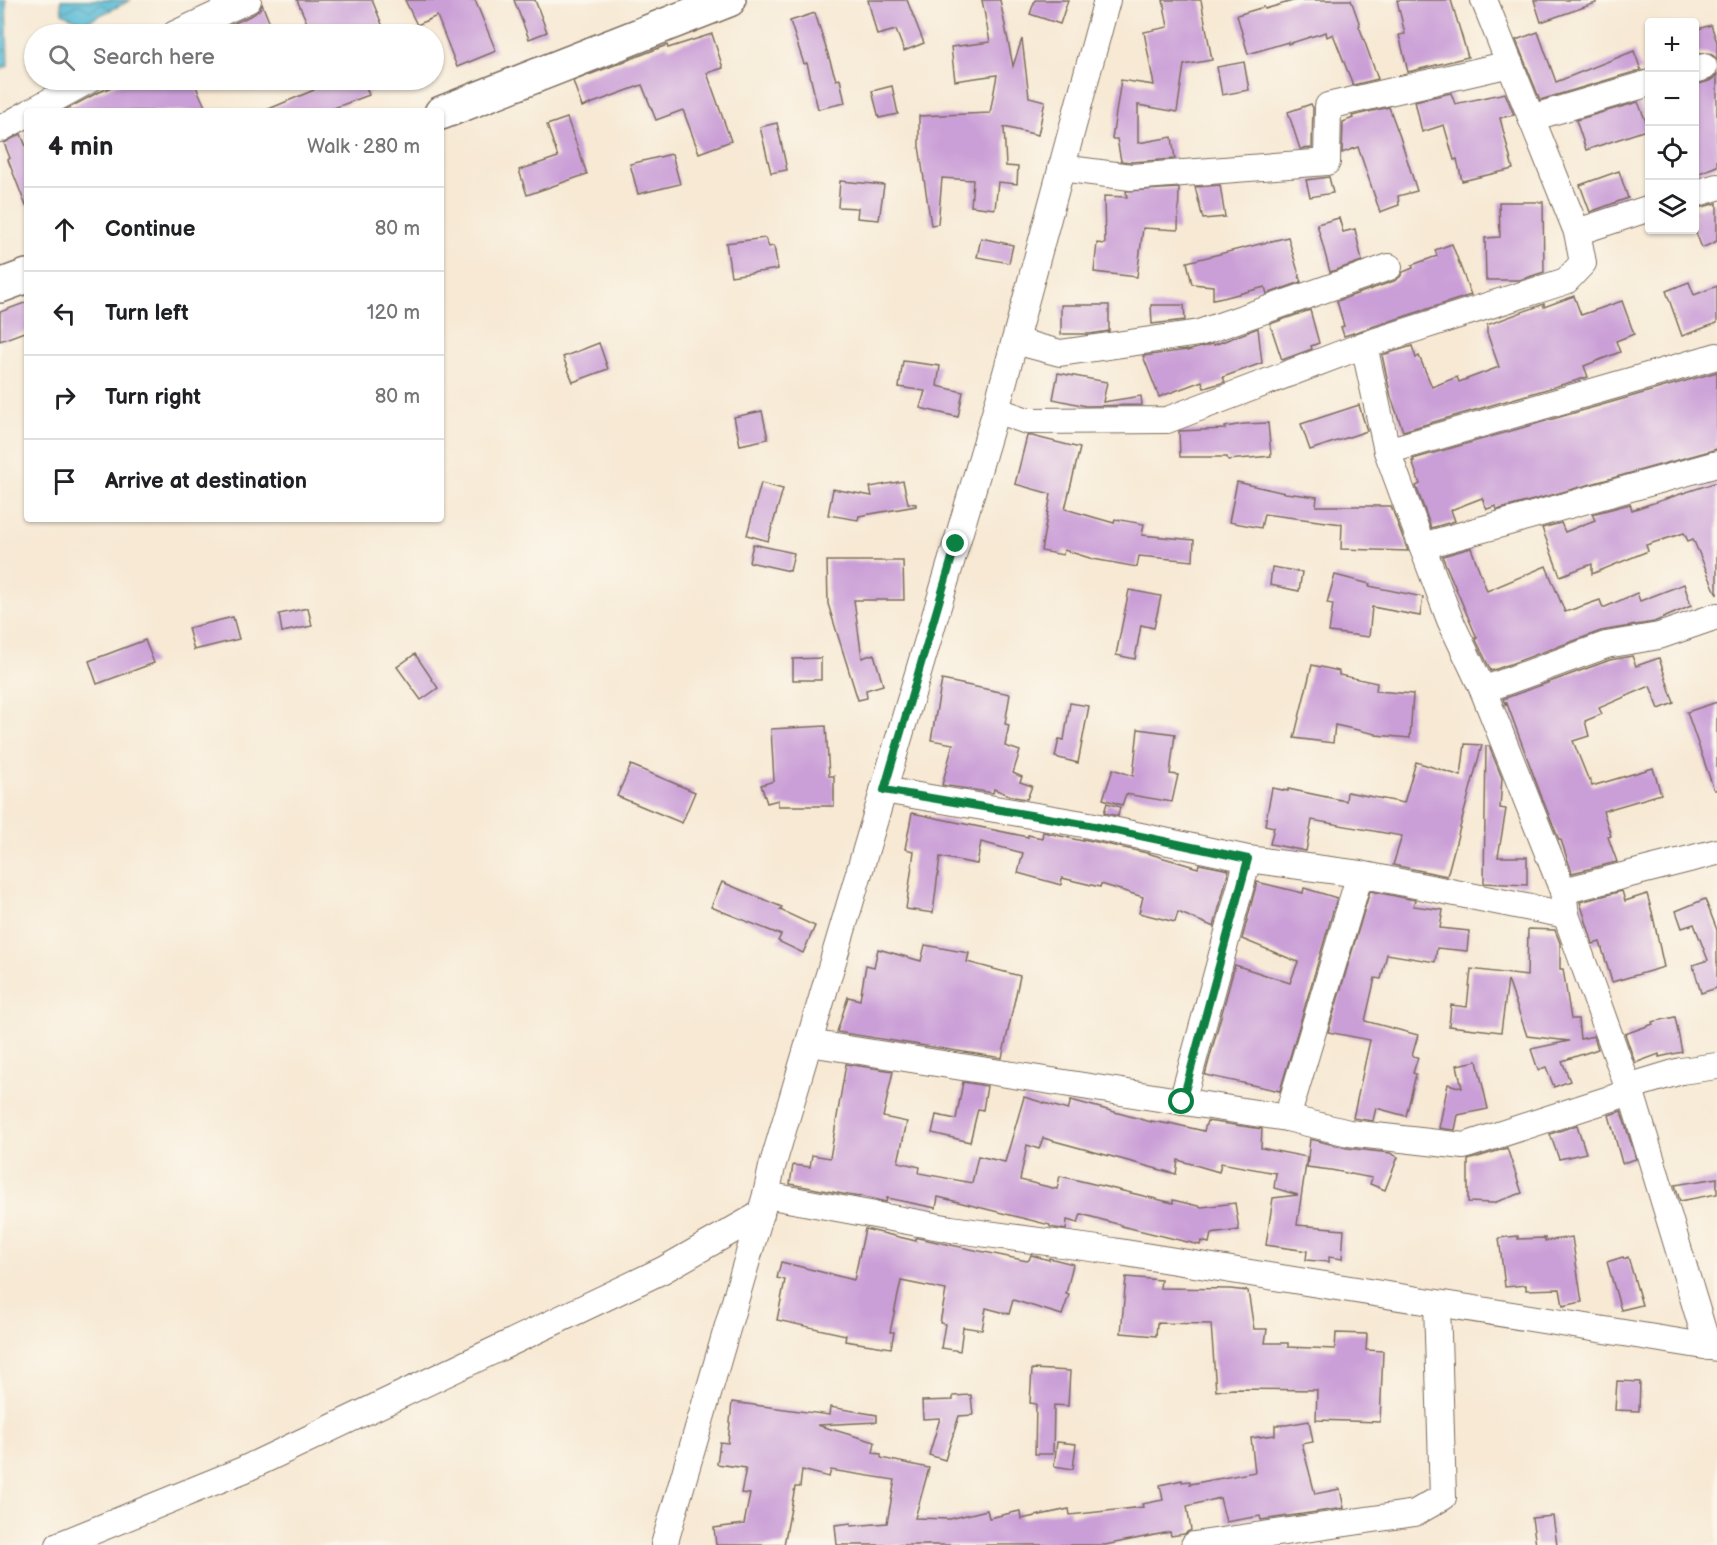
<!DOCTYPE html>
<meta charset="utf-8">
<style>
body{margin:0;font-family:"Balsamiq Sans",sans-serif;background:#f2f2f2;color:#202124}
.controls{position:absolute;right:18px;top:18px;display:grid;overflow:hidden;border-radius:6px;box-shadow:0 2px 4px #0004}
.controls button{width:54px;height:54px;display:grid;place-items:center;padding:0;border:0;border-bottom:2px solid #e0e0e0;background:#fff;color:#202124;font:30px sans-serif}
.stop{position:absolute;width:18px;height:18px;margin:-14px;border:4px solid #0b8043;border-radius:50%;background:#fff}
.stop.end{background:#0b8043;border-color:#fff;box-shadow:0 2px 6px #0008}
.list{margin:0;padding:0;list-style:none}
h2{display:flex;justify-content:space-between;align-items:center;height:78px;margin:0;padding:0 24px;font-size:26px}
h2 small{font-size:20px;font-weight:400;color:#757577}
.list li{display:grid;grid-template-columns:39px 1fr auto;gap:18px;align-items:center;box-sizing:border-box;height:84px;padding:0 24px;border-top:2px solid #e0e0e0}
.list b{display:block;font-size:22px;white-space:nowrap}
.list em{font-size:20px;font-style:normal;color:#757577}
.icon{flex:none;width:33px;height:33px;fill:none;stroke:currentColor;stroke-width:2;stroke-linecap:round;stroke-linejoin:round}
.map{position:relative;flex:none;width:1717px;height:1545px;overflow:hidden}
.search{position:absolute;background:#fff;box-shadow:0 2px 4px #0004;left:24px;top:24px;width:420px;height:66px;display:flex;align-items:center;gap:15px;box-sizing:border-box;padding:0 21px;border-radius:33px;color:#757577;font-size:22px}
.panel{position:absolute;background:#fff;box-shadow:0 2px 4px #0004;left:24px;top:108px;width:420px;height:414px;border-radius:6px}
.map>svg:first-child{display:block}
</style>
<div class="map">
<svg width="1717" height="1545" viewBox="0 0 1717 1545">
<defs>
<pattern id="water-waves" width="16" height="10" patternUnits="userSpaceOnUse" patternTransform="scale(1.5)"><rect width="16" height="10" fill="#56bad5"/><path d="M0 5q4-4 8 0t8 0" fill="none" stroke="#4897ac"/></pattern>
</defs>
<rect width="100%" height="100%" fill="#fbf7ec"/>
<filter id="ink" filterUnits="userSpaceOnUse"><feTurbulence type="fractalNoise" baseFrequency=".0167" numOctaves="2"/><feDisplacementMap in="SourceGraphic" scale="12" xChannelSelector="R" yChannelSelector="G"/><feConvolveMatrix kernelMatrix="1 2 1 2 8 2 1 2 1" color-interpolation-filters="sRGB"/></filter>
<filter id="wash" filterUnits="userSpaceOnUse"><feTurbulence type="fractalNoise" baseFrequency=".008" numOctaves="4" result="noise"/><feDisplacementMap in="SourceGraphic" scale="24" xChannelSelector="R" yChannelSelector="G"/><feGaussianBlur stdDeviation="1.35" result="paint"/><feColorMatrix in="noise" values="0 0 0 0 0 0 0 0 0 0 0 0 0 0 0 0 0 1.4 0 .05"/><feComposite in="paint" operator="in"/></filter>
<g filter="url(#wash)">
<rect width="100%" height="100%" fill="#f7e9d4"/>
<g fill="url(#water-waves)" stroke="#48727a" stroke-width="1.5">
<polygon points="0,0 6,0 8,66 0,70"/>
<polygon points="61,0 131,0 84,23 62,13"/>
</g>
<g id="blocks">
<g fill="#ca9fd7">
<polygon points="297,0 372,0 386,34 312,34"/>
<polygon points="405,0 475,0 496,51 457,67 437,16 417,25"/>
<polygon points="514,0 535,0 547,32 529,39"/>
<polygon points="868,0 907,0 924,43 904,51 896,30 877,35"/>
<polygon points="982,0 1000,0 1013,66 1022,39 1029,97 1045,101 1038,135 1004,127 1006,166 1018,167 1017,184 998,182 995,209 971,206 973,180 942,178 938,224 931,225 919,146 919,116 990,113 997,75 955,81 951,47 990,42"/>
<polygon points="1035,0 1068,0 1060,24 1030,14"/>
<polygon points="1163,0 1201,0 1212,60 1184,65 1177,112 1138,105 1138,143 1172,137 1175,159 1131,162 1121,161 1117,139 1112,139 1121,80 1154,85 1144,32 1168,27"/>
<polygon points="1296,0 1351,0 1360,25 1359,26 1378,79 1353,85 1333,34 1327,37 1326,32 1288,44 1288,42 1248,54 1237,15 1264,7 1265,9"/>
<polygon points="1397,0 1451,0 1468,57 1408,72 1399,35 1405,34"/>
<polygon points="1534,0 1596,0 1596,3 1541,22"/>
<polygon points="262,4 274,34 222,34 220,30 254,14 260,9"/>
<polygon points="815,13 836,80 840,79 845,103 818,109 807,63 804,64 790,21"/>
<polygon points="1711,25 1717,42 1717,60 1714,56 1708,53 1695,54 1695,30"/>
<polygon points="1538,32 1556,82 1634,51 1641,70 1540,100 1516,40"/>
<polygon points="712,34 723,68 707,73 731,141 699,153 683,110 656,120 642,85 582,107 573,81 667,45 668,48"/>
<polygon points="1244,62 1249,90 1222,95 1217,67"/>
<polygon points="1717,74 1717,166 1697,174 1699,177 1695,178 1695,85 1709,81 1714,78"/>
<polygon points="129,80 193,80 207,111 63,111 97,93"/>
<polygon points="310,80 363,80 369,95 326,111 264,111 314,90"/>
<polygon points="892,86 898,114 879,118 872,91"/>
<polygon points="1451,93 1455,104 1505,93 1514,115 1500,118 1513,169 1462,181 1457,159 1454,160 1444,125 1422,132 1415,101"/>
<polygon points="1638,102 1649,129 1586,150 1576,120"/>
<polygon points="1311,104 1313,108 1312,148 1300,149 1288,112"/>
<polygon points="1389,107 1400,137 1417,191 1398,196 1399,205 1380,212 1358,147 1342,153 1343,122 1353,118 1352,116"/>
<polygon points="567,118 587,174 527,195 519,170 558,157 547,125"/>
<polygon points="777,123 787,170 771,173 760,127"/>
<polygon points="21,134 27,149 27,206 26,206 8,160 10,158 4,143"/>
<polygon points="672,154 680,184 638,194 630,164"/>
<polygon points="1619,171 1628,198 1590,212 1580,185"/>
<polygon points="1329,177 1333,193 1310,197 1306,180"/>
<polygon points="840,181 884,185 879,220 857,218 858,208 838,207"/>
<polygon points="1220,185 1225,217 1203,219 1195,187"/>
<polygon points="1179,188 1178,230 1143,228 1137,277 1094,272 1097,243 1105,244 1104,196 1127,197 1126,191"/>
<polygon points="1499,202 1543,202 1544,272 1520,280 1486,280 1485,238 1500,237"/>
<polygon points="1717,203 1717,241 1702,248 1695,230 1695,209"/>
<polygon points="1339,218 1343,232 1355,229 1362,261 1330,272 1317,224"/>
<polygon points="1288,237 1301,282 1267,294 1265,287 1223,298 1223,297 1213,299 1213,286 1192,284 1187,262"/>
<polygon points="765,238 769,247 774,246 778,269 731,276 726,243"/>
<polygon points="981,238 1013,245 1009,263 977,257"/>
<polygon points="1452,244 1471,295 1344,336 1341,327 1344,326 1337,301 1394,281 1400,277 1403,272 1413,268 1412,265 1437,256 1435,250"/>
<polygon points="1689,282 1694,295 1717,286 1717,323 1682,336 1666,291"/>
<polygon points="1574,296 1581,315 1622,301 1634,334 1616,341 1620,352 1584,366 1588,377 1403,431 1391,397 1382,355 1412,346 1416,358 1419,356 1432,387 1457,377 1459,382 1499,367 1487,333 1487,325 1544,304 1544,307"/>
<polygon points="27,302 27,331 0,341 0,312"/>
<polygon points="1061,305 1109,305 1109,331 1090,334 1061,334"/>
<polygon points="1151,305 1184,305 1185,320 1152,324"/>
<polygon points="1310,310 1319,343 1311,346 1312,349 1282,360 1270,324"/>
<polygon points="1258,328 1262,363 1223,377 1225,382 1204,388 1202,381 1159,397 1143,356 1187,350 1187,351 1213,344 1214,345"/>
<polygon points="599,343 608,369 573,382 563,357"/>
<polygon points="903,361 940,366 937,386 963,392 958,417 920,408 925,391 899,387"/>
<polygon points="1717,372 1717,449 1497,510 1496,506 1487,509 1482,498 1451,510 1455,521 1431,528 1416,486 1420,484 1412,461 1414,461 1413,459"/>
<polygon points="1058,373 1107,382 1103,402 1141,396 1142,405 1086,406 1053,399"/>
<polygon points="1359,405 1367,431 1310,450 1301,424"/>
<polygon points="762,411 768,439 740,445 734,417"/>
<polygon points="1268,423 1271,456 1228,460 1227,457 1180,457 1179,431 1225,429 1225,427 1244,424"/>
<polygon points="1027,436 1032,436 1080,448 1065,509 1114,523 1115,519 1144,524 1142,535 1194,540 1193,561 1139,556 1137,567 1093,559 1064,550 1063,555 1041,551 1051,494 1015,484"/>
<polygon points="903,481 908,503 916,504 916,506 859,516 858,520 828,515 833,489 872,496 870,487"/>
<polygon points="1237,482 1285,493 1317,497 1316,506 1391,506 1408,551 1341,549 1342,524 1264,514 1261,528 1229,522"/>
<polygon points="1717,482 1717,595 1693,539 1688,541 1684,533 1646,545 1648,551 1592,574 1592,564 1560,576 1542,528 1561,523 1565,532 1595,520 1592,514 1630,504 1632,510"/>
<polygon points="761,483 783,489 768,541 747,535"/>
<polygon points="753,544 794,553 790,571 749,562"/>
<polygon points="1471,548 1487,591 1546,566 1565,612 1600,600 1603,608 1637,593 1640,601 1684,584 1691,606 1654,622 1601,631 1491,671 1475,638 1477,638 1442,556"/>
<polygon points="827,561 903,561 904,600 854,600 862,658 874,654 883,685 866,690 867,698 858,700 828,604"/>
<polygon points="1272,567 1302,572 1299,591 1270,585"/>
<polygon points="1335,575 1370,584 1369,586 1423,597 1420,616 1372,607 1369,637 1329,632 1333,604 1327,603"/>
<polygon points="1129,590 1161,596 1154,628 1141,625 1135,659 1116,655"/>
<polygon points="308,608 312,626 282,632 279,614"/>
<polygon points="233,617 239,639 194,650 188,628"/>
<polygon points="145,640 154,663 97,684 89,661"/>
<polygon points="415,654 438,688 421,700 397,667"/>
<polygon points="1632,656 1636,666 1659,658 1674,703 1659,709 1650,686 1599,708 1602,714 1585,721 1589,736 1573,741 1589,781 1590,780 1592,786 1653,768 1661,794 1603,811 1611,836 1608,837 1617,862 1572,873 1561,840 1559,840 1542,798 1506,701 1506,706 1503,699 1610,660"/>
<polygon points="821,658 821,680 793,680 793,659"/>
<polygon points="1312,665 1339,671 1339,675 1377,683 1376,691 1413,694 1410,738 1376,735 1376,734 1335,725 1333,743 1294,738"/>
<polygon points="942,680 1010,694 1005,724 1009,725 1005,746 1020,751 1013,773 1022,777 1020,782 1032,786 1027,799 1014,797 994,789 993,793 942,785 953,744 931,740"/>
<polygon points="1717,702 1717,790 1714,790 1687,712"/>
<polygon points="1070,703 1089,706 1078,763 1055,757 1059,739 1064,740"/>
<polygon points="826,726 829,776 834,776 834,806 778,806 778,800 767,803 761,785 774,781 771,729"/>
<polygon points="1138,729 1175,734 1170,774 1178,775 1172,802 1126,794 1122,805 1103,799 1113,769 1133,776"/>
<polygon points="1465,744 1482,745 1447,876 1393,865 1402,836 1312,820 1306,851 1270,844 1274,827 1265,825 1272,788 1288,791 1288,789 1346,801 1347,792 1404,803 1416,762 1461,776"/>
<polygon points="1486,746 1489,746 1502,778 1500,808 1506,809 1498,857 1527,857 1527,885 1484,883"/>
<polygon points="631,765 695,792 682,823 617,796"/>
<polygon points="1107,803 1120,807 1118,816 1104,813"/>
<polygon points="912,813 1028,837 1028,835 1042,838 1043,832 1083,841 1083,839 1147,853 1198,868 1199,864 1229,870 1214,927 1178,912 1175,922 1139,913 1143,897 1101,884 1100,887 1062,878 1061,885 1018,873 1023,853 981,842 977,864 940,857 933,913 906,909 914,851 905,849"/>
<polygon points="722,882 782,907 780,910 815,926 803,953 778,941 781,935 711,907"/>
<polygon points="1257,882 1303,893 1304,888 1337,898 1280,1091 1205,1075 1235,965 1290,983 1298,962 1242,939"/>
<polygon points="1370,891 1415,900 1413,906 1443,910 1440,928 1469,931 1467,951 1437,948 1435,962 1387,954 1381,979 1375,978 1365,1021 1418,1035 1412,1056 1418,1057 1413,1073 1416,1074 1406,1116 1376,1108 1373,1121 1353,1118 1370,1040 1328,1032"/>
<polygon points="1622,891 1625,901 1647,894 1652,912 1664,967 1612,982 1600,942 1593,944 1580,902"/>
<polygon points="1705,899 1717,930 1717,988 1701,993 1693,965 1708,960 1694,924 1682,928 1676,911"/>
<polygon points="1528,929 1555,930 1560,943 1560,969 1563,969 1571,1019 1578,1019 1580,1039 1594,1036 1598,1049 1562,1061 1570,1081 1554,1087 1546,1067 1538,1070 1531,1049 1569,1041 1527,1036 1508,980 1501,1032 1449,1026 1451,1005 1467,1007 1471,969 1527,976"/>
<polygon points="925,945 969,953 967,962 1020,976 1002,1058 837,1032 848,997 860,1000 866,965 874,967 878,949 921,961"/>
<polygon points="1675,1017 1682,1052 1659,1057 1659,1054 1635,1063 1625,1034 1653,1024 1652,1022"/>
<polygon points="1477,1061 1488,1109 1458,1115 1455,1130 1439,1128 1448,1084 1462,1088 1457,1065"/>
<polygon points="846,1064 893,1071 883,1117 907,1122 898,1162 920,1167 919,1173 972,1183 978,1156 1005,1162 1024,1097 1068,1110 1071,1100 1151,1122 1151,1121 1169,1124 1169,1123 1204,1131 1207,1121 1262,1129 1261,1148 1307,1157 1297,1225 1332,1228 1332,1229 1344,1230 1342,1259 1329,1257 1329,1262 1306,1260 1307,1251 1266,1245 1273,1198 1298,1195 1274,1188 1276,1173 1221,1163 1219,1172 1178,1160 1176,1174 1043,1138 1039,1149 1027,1145 1020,1180 1057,1189 1060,1176 1173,1203 1173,1200 1202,1207 1235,1203 1239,1230 1211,1234 1209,1243 1201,1241 1200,1245 1121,1226 1121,1225 1081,1214 1078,1223 1067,1220 1066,1230 1050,1227 1050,1225 938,1197 936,1208 887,1198 886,1202 860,1196 859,1197 790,1184 793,1165 810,1167 812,1155 830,1158"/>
<polygon points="963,1082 987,1086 983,1110 978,1109 970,1142 932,1133 936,1115 956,1119"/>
<polygon points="1621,1111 1636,1159 1622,1163 1609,1115"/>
<polygon points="1577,1125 1586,1153 1559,1159 1550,1134"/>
<polygon points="1310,1139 1347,1148 1390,1153 1398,1157 1385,1190 1370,1184 1372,1178 1331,1170 1307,1167"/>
<polygon points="1507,1148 1522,1193 1493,1203 1468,1202 1468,1160"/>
<polygon points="1717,1178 1717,1194 1680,1201 1675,1185"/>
<polygon points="865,1229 916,1241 916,1238 918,1238 1027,1261 1029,1260 1031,1255 1049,1260 1049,1258 1073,1264 1066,1294 1069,1295 1062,1315 1013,1300 1009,1314 986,1308 982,1330 963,1327 960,1351 941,1348 945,1324 940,1323 946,1290 901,1281 890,1332 894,1332 891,1348 845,1341 846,1335 777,1320 785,1280 777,1278 781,1262 854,1280"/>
<polygon points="1518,1236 1518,1239 1545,1238 1545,1241 1572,1237 1582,1302 1563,1306 1560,1289 1526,1290 1526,1285 1505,1287 1499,1238"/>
<polygon points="1623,1257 1624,1259 1628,1257 1642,1305 1621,1310 1607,1262"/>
<polygon points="1126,1277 1161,1280 1160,1288 1230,1289 1248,1291 1254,1329 1267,1329 1265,1343 1288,1343 1288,1347 1335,1349 1336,1333 1367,1334 1366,1350 1383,1351 1380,1422 1316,1420 1317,1390 1233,1389 1216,1391 1211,1324 1157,1323 1156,1336 1121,1333"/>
<polygon points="1032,1369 1070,1371 1068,1406 1054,1405 1053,1454 1035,1454 1036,1404 1030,1403"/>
<polygon points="1617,1381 1640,1382 1639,1411 1615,1410"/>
<polygon points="971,1395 973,1415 959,1416 945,1460 929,1455 940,1418 923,1419 922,1401 953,1400 953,1396"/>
<polygon points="732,1402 829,1415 830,1407 877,1415 877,1422 817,1425 875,1442 873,1453 881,1454 881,1458 929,1468 915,1518 950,1519 987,1510 989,1518 1020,1511 1021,1519 1069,1509 1070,1515 1143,1507 1142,1504 1163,1500 1160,1485 1182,1480 1182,1482 1190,1481 1190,1484 1255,1472 1251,1438 1275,1435 1275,1425 1286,1425 1309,1421 1313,1442 1302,1444 1315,1494 1340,1489 1344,1508 1261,1520 1260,1516 1226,1522 1220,1498 1187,1506 1191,1530 1184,1534 1171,1536 1170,1532 1105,1545 837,1545 835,1525 851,1523 851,1526 887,1523 895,1480 831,1470 829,1477 802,1470 800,1487 795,1487 784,1545 716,1545 714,1528 744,1524 750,1494 741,1493 746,1468 717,1464 720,1442 728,1443"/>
<polygon points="1057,1442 1076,1444 1073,1469 1054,1466"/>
<polygon points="1553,1516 1557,1545 1536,1545 1532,1518"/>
</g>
</g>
</g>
<g filter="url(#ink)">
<use href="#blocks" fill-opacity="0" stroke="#7d6d5e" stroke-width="1.5"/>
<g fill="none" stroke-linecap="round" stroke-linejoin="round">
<defs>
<g id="street">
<polyline points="175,34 248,0"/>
<polyline points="1694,70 1704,67"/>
<polyline points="32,111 89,80"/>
<polyline points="1531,118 1650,83"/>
<polyline points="0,129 27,114"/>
<polyline points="1061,168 1131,177 1327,162 1328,106 1510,64"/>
<polyline points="1694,194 1717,187"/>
<polyline points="1577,232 1650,208"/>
<polyline points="1015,341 1060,353 1199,333 1389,267"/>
<polyline points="1364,345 1387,451 1422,546 1450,620 1483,690 1563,891 1566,915 1628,1087 1631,1092 1708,1347"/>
<polyline points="996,410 1027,421 1167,420 1364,345 1566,281 1583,263 1577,232 1484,0"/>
<polyline points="1387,451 1717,356"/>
<polyline points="1422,546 1717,464"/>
<polyline points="1483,690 1606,645 1659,636 1717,616"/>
<polyline points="883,790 1089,825 1248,859 1360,874 1566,915"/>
<polyline points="1563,891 1717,852"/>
<polyline points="809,1043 1287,1118 1349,1133 1464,1146 1631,1092"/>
<polyline points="1628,1087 1681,1071 1717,1066"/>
<polyline points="1182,1102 1248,859"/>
<polyline points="1287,1118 1360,874"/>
<polyline points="766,1195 951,1229 1113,1251 1717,1348"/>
<polyline points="59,1545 243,1470 663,1270 761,1214"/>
<polyline points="664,1545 766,1195 772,1167 996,410 1107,0"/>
<polyline points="1194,1545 1415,1513 1443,1497 1437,1304"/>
</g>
<g id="primary">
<polyline points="441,113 729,0"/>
<polyline points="0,286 27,276"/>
</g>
</defs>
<use href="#street" stroke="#7d6d5e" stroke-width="28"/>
<use href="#primary" stroke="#7d6d5e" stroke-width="36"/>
<use href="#street" stroke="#fff" stroke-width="26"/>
<use href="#primary" stroke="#fff" stroke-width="33"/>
</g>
</g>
<g fill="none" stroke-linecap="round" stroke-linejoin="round" filter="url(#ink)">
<polyline stroke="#0b8043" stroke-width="8" points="956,544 884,790 1089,825 1248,859 1182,1102"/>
</g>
</svg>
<div class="controls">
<button>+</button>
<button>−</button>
<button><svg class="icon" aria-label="locate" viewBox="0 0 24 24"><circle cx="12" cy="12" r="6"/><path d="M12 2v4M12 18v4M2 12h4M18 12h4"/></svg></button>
<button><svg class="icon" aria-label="layers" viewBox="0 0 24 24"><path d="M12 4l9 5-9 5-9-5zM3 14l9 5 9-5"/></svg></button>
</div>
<div class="stop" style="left:1182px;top:1102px"></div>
<div class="stop end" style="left:956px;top:544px"></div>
<div class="search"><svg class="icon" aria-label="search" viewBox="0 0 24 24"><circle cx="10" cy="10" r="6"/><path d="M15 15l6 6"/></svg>Search here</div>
<section class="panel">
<h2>4 min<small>Walk · 280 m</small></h2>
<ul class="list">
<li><svg class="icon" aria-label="ahead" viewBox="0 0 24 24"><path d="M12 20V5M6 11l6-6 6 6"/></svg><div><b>Continue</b></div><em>80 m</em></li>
<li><svg class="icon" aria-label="left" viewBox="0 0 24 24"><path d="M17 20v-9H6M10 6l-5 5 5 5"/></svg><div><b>Turn left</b></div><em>120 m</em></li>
<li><svg class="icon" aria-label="right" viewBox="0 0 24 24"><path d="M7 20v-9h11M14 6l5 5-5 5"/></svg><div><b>Turn right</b></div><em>80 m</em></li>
<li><svg class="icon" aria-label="arrive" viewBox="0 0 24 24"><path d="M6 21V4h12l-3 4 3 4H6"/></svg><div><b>Arrive at destination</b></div></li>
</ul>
</section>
</div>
